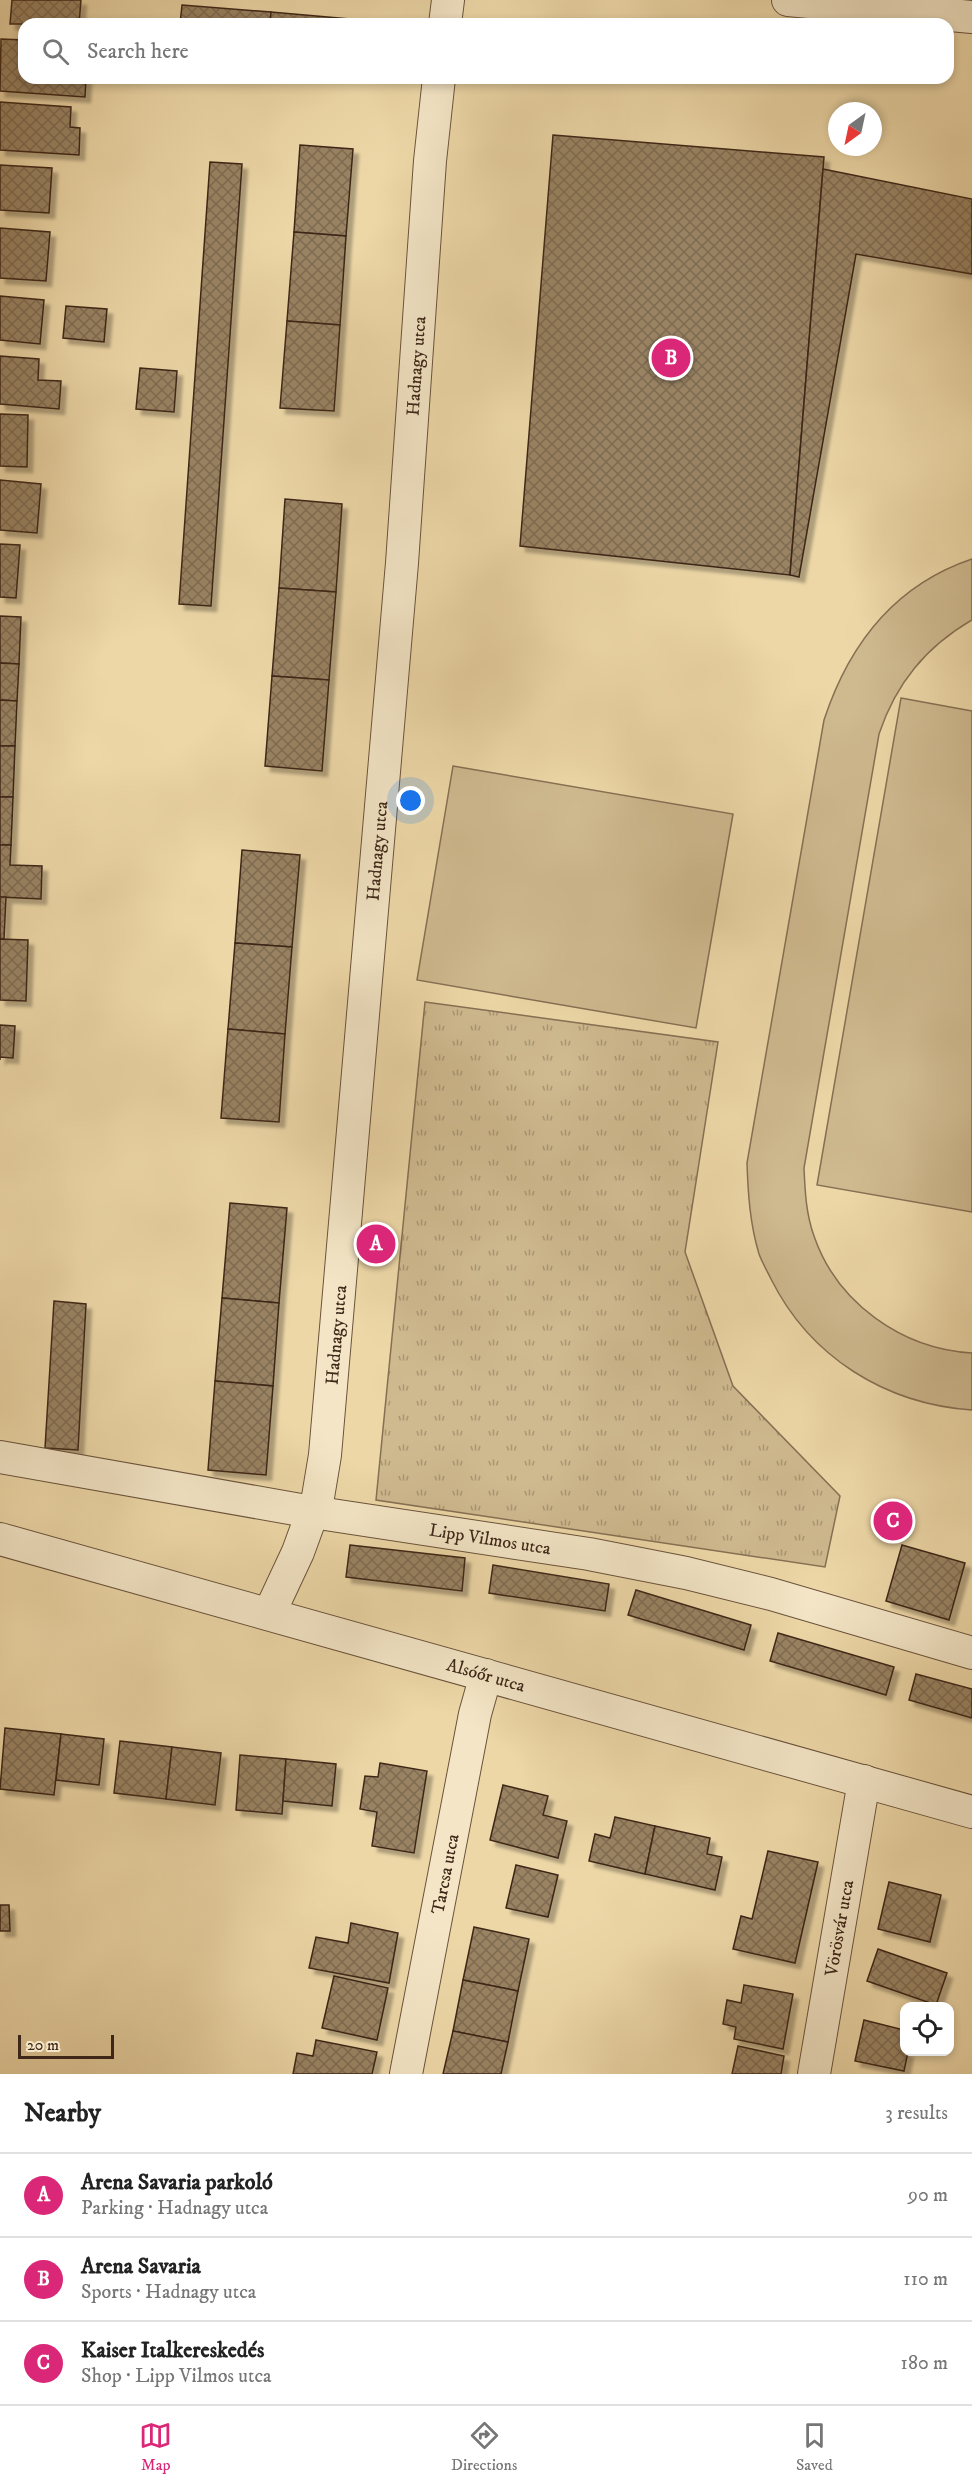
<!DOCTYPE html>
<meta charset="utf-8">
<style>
body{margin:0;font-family:"IM FELL DW Pica",serif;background:#f2f2f2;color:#222}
.controls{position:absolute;right:18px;bottom:18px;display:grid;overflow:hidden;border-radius:12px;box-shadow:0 3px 9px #0003}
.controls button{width:54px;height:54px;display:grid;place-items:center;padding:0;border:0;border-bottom:2px solid #e0e0e0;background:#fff;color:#222;font:30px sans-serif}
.compass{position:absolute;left:828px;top:102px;width:54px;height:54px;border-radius:50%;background:#fff;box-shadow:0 3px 9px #0003;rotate:213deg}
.scale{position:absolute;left:18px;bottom:15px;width:96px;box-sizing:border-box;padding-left:6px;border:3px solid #3e2719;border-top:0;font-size:16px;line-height:21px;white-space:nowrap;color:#3e2719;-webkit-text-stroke:4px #f3e5c6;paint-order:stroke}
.you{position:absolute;left:411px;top:801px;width:21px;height:21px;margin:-15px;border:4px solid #fff;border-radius:50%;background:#1a73e8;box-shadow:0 0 0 9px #1a73e833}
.badge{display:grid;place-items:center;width:39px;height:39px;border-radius:50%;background:#db2777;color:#fff;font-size:20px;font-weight:700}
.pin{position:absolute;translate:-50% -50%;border:3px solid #fff;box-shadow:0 2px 6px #0006}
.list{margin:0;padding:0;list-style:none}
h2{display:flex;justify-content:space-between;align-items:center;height:78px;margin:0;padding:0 24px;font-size:26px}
h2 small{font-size:20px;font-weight:400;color:#767676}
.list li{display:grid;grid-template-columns:39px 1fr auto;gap:18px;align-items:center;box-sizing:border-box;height:84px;padding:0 24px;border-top:2px solid #e0e0e0}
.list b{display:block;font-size:22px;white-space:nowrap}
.list p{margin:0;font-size:20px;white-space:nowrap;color:#767676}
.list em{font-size:20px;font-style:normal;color:#767676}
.icon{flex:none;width:33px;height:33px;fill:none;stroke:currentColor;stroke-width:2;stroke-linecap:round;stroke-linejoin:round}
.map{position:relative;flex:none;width:972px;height:2074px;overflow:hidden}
.search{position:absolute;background:#fff;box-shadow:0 3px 9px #0003;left:18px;right:18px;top:18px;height:66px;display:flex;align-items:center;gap:15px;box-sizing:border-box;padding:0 21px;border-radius:18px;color:#767676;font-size:22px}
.sheet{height:330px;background:#fff}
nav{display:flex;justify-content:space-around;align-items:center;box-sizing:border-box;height:84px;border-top:2px solid #e0e0e0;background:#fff;font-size:16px;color:#767676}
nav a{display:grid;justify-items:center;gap:3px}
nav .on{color:#db2777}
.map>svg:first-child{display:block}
</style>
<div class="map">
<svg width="972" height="2074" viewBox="0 0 972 2074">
<defs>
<pattern id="grass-tufts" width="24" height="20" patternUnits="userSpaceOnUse" patternTransform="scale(1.5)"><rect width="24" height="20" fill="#cfb98f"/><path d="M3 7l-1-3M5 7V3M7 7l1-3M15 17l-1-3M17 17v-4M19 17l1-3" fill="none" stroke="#a99674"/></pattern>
<pattern id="building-cross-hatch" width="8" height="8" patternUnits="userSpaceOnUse" patternTransform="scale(1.5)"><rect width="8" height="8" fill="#998363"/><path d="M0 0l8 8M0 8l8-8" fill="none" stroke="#7e6b51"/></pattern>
<filter id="shadow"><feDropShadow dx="5.5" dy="5.5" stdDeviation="1.5" flood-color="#0004"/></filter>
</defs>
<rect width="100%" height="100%" fill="#edd7a7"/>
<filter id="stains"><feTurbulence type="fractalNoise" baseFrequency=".00333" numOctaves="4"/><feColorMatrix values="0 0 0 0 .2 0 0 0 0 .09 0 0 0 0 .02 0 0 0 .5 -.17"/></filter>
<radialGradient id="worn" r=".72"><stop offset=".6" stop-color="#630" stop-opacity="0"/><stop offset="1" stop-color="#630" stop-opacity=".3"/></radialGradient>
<polygon fill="url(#grass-tufts)" stroke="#867054" stroke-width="1.5" points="425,1002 718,1042 685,1252 733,1386 840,1496 825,1567 376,1500"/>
<g fill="#cfb98f" stroke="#867054" stroke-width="1.5">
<path d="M972 559V620C926 647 896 683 879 734L804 1168C805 1191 806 1214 814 1236 837 1303 902 1349 972 1353V1410C885 1404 810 1357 771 1279 767 1271 762 1262 759 1254 750 1224 748 1194 747 1163L824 720C849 644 895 585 972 559Z"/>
<polygon points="901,698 972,711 972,1212 817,1185"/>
<polygon points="453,766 733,814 696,1028 417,980"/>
</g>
<g fill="url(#building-cross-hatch)" stroke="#3e2719" stroke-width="1.5" filter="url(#shadow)">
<polygon points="12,0 81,0 79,24 10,24"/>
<polygon points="182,5 271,12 270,24 180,24"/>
<polygon points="271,12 361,20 361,24 270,24"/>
<polygon points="1,39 24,40 24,78 86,78 85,97 0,91"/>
<polygon points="0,102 71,107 70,127 80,128 79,155 0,150"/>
<polygon points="553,135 824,157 790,575 520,546"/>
<polygon points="300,145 353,149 346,236 294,232"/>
<polygon points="210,162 242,164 211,606 179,604"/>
<polygon points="0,165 52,168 49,213 0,210"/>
<polygon points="823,169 972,199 972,274 856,254 799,577 790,575"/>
<polygon points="0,228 50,232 46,281 0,278"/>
<polygon points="294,232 346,236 340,325 287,321"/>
<polygon points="0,296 44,300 40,344 0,340"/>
<polygon points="66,306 107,309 104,342 63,338"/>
<polygon points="287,321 340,325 334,411 280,408"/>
<polygon points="0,356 39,359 38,380 61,381 59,409 0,404"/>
<polygon points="140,368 177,371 174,412 136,409"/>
<polygon points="0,414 28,415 27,467 0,466"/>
<polygon points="0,480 41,484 37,533 0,530"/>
<polygon points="285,499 342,504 336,592 279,588"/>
<polygon points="0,544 20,545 16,598 0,597"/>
<polygon points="279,588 336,592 329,680 272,676"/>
<polygon points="0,616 21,617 19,664 0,663"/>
<polygon points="0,663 19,664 17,701 0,700"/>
<polygon points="272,676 329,680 322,771 265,766"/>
<polygon points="0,700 17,701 15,746 0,746"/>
<polygon points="0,746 15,746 13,797 0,797"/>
<polygon points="0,797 13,797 11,845 0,845"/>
<polygon points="0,845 11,845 10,865 42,866 41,899 0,897"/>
<polygon points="242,850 300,855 292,947 235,943"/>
<polygon points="0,897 6,897 4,939 0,939"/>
<polygon points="0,939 28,940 26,1001 0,1000"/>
<polygon points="235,943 292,947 285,1034 228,1029"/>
<polygon points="0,1025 15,1026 13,1058 0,1057 0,1060"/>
<polygon points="228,1029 285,1034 279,1122 221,1118"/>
<polygon points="230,1203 287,1208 279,1303 222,1298"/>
<polygon points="222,1298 279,1303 273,1386 215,1381"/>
<polygon points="54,1301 86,1304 78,1450 45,1448"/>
<polygon points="215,1381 273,1386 266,1475 208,1470"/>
<polygon points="350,1545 465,1558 462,1591 346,1577"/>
<polygon points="902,1545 965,1563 949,1620 886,1601"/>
<polygon points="493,1565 609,1584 605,1611 489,1593"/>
<polygon points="636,1590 751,1625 744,1650 628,1615"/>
<polygon points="778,1633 894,1667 886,1695 770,1661"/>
<polygon points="916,1674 972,1689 972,1718 909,1700"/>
<polygon points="5,1728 61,1734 54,1795 0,1789"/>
<polygon points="61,1734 104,1739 99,1785 56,1780"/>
<polygon points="120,1741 172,1747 166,1799 114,1793"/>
<polygon points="172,1747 221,1753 215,1805 166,1799"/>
<polygon points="240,1755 286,1759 282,1814 236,1810"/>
<polygon points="286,1759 336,1764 332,1806 283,1801"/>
<polygon points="380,1763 427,1771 414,1853 372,1846 377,1812 360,1809 365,1776 378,1777"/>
<polygon points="503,1785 548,1796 543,1815 567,1821 558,1858 490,1840"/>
<polygon points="615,1817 655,1826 645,1874 589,1861 595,1834 610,1838"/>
<polygon points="655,1826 710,1838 707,1854 722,1857 715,1890 645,1874"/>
<polygon points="768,1851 818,1862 795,1963 733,1949 741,1916 752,1919"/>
<polygon points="516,1865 558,1875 548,1917 506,1908"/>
<polygon points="889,1882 941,1895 930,1942 878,1929"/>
<polygon points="0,1905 9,1905 10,1931 0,1931"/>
<polygon points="351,1923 398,1933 389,1983 309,1968 316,1937 348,1943"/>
<polygon points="474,1927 529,1939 518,1991 463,1980"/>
<polygon points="878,1949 947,1973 936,2005 867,1981"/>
<polygon points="334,1976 388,1988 377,2040 322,2028"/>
<polygon points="463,1980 518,1991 508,2042 453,2031"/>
<polygon points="744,1985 793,1994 783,2049 734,2039 736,2027 723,2024 727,2000 741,2003"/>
<polygon points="864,2020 904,2030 904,2052 908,2052 904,2071 855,2061"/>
<polygon points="453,2031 508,2042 501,2074 443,2074"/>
<polygon points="316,2040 377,2052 372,2074 293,2074 297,2053 313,2056"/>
<polygon points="738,2046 784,2056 781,2074 732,2074"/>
</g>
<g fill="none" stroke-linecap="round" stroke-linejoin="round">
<defs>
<g id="minor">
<polyline points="788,0 972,17"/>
<polyline points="445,24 448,0"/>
<polyline points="0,1457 312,1512 589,1554 686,1573 771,1594 972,1653"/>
<polyline points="0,1539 972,1812"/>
<polyline points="269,1614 298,1552 318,1497 325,1455 402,563 430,161 439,78"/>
<polyline points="406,2074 475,1714 486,1675"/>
<polyline points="814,2074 864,1781"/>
</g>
</defs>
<use href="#minor" stroke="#6a533c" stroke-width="34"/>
<use href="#minor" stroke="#f3e5c6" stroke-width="32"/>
</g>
<g text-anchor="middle" stroke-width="4.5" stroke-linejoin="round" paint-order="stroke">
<g font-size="18" fill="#3e2719" stroke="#f3e5c6">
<text transform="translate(416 366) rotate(-86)" y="6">Hadnagy utca</text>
<text transform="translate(377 851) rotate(-85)" y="6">Hadnagy utca</text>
<text transform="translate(336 1335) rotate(-85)" y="6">Hadnagy utca</text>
<text transform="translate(490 1539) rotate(9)" y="6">Lipp Vilmos utca</text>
<text transform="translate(486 1675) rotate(16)" y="6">Alsóőr utca</text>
<text transform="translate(445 1874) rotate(-79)" y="6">Tarcsa utca</text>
<text transform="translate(839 1928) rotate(-80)" y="6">Vörösvár utca</text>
</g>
</g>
<rect width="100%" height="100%" filter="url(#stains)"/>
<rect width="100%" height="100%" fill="url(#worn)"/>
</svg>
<div class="controls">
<button><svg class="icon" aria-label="locate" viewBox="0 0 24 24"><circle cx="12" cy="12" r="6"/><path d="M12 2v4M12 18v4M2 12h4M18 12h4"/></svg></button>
</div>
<svg class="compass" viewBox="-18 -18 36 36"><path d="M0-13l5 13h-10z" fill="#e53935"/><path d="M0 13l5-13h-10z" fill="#767676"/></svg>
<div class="scale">20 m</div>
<div class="you"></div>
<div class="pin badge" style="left:376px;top:1244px">A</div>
<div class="pin badge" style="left:671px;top:358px">B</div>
<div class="pin badge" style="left:893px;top:1521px">C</div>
<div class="search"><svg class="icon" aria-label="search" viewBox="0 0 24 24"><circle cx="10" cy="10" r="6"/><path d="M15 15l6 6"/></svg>Search here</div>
</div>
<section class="sheet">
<h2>Nearby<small>3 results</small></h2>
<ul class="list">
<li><span class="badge">A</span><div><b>Arena Savaria parkoló</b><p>Parking · Hadnagy utca</p></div><em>90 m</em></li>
<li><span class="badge">B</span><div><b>Arena Savaria</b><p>Sports · Hadnagy utca</p></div><em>110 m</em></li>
<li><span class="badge">C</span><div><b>Kaiser Italkereskedés</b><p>Shop · Lipp Vilmos utca</p></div><em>180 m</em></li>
</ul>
</section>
<nav>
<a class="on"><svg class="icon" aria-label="map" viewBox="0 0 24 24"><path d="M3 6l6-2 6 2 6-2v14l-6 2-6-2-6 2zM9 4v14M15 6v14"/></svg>Map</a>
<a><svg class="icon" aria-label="directions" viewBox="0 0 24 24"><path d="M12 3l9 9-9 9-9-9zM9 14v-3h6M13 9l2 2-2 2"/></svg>Directions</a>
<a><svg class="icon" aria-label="saved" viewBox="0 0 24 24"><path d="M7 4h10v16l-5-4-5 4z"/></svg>Saved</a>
</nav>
